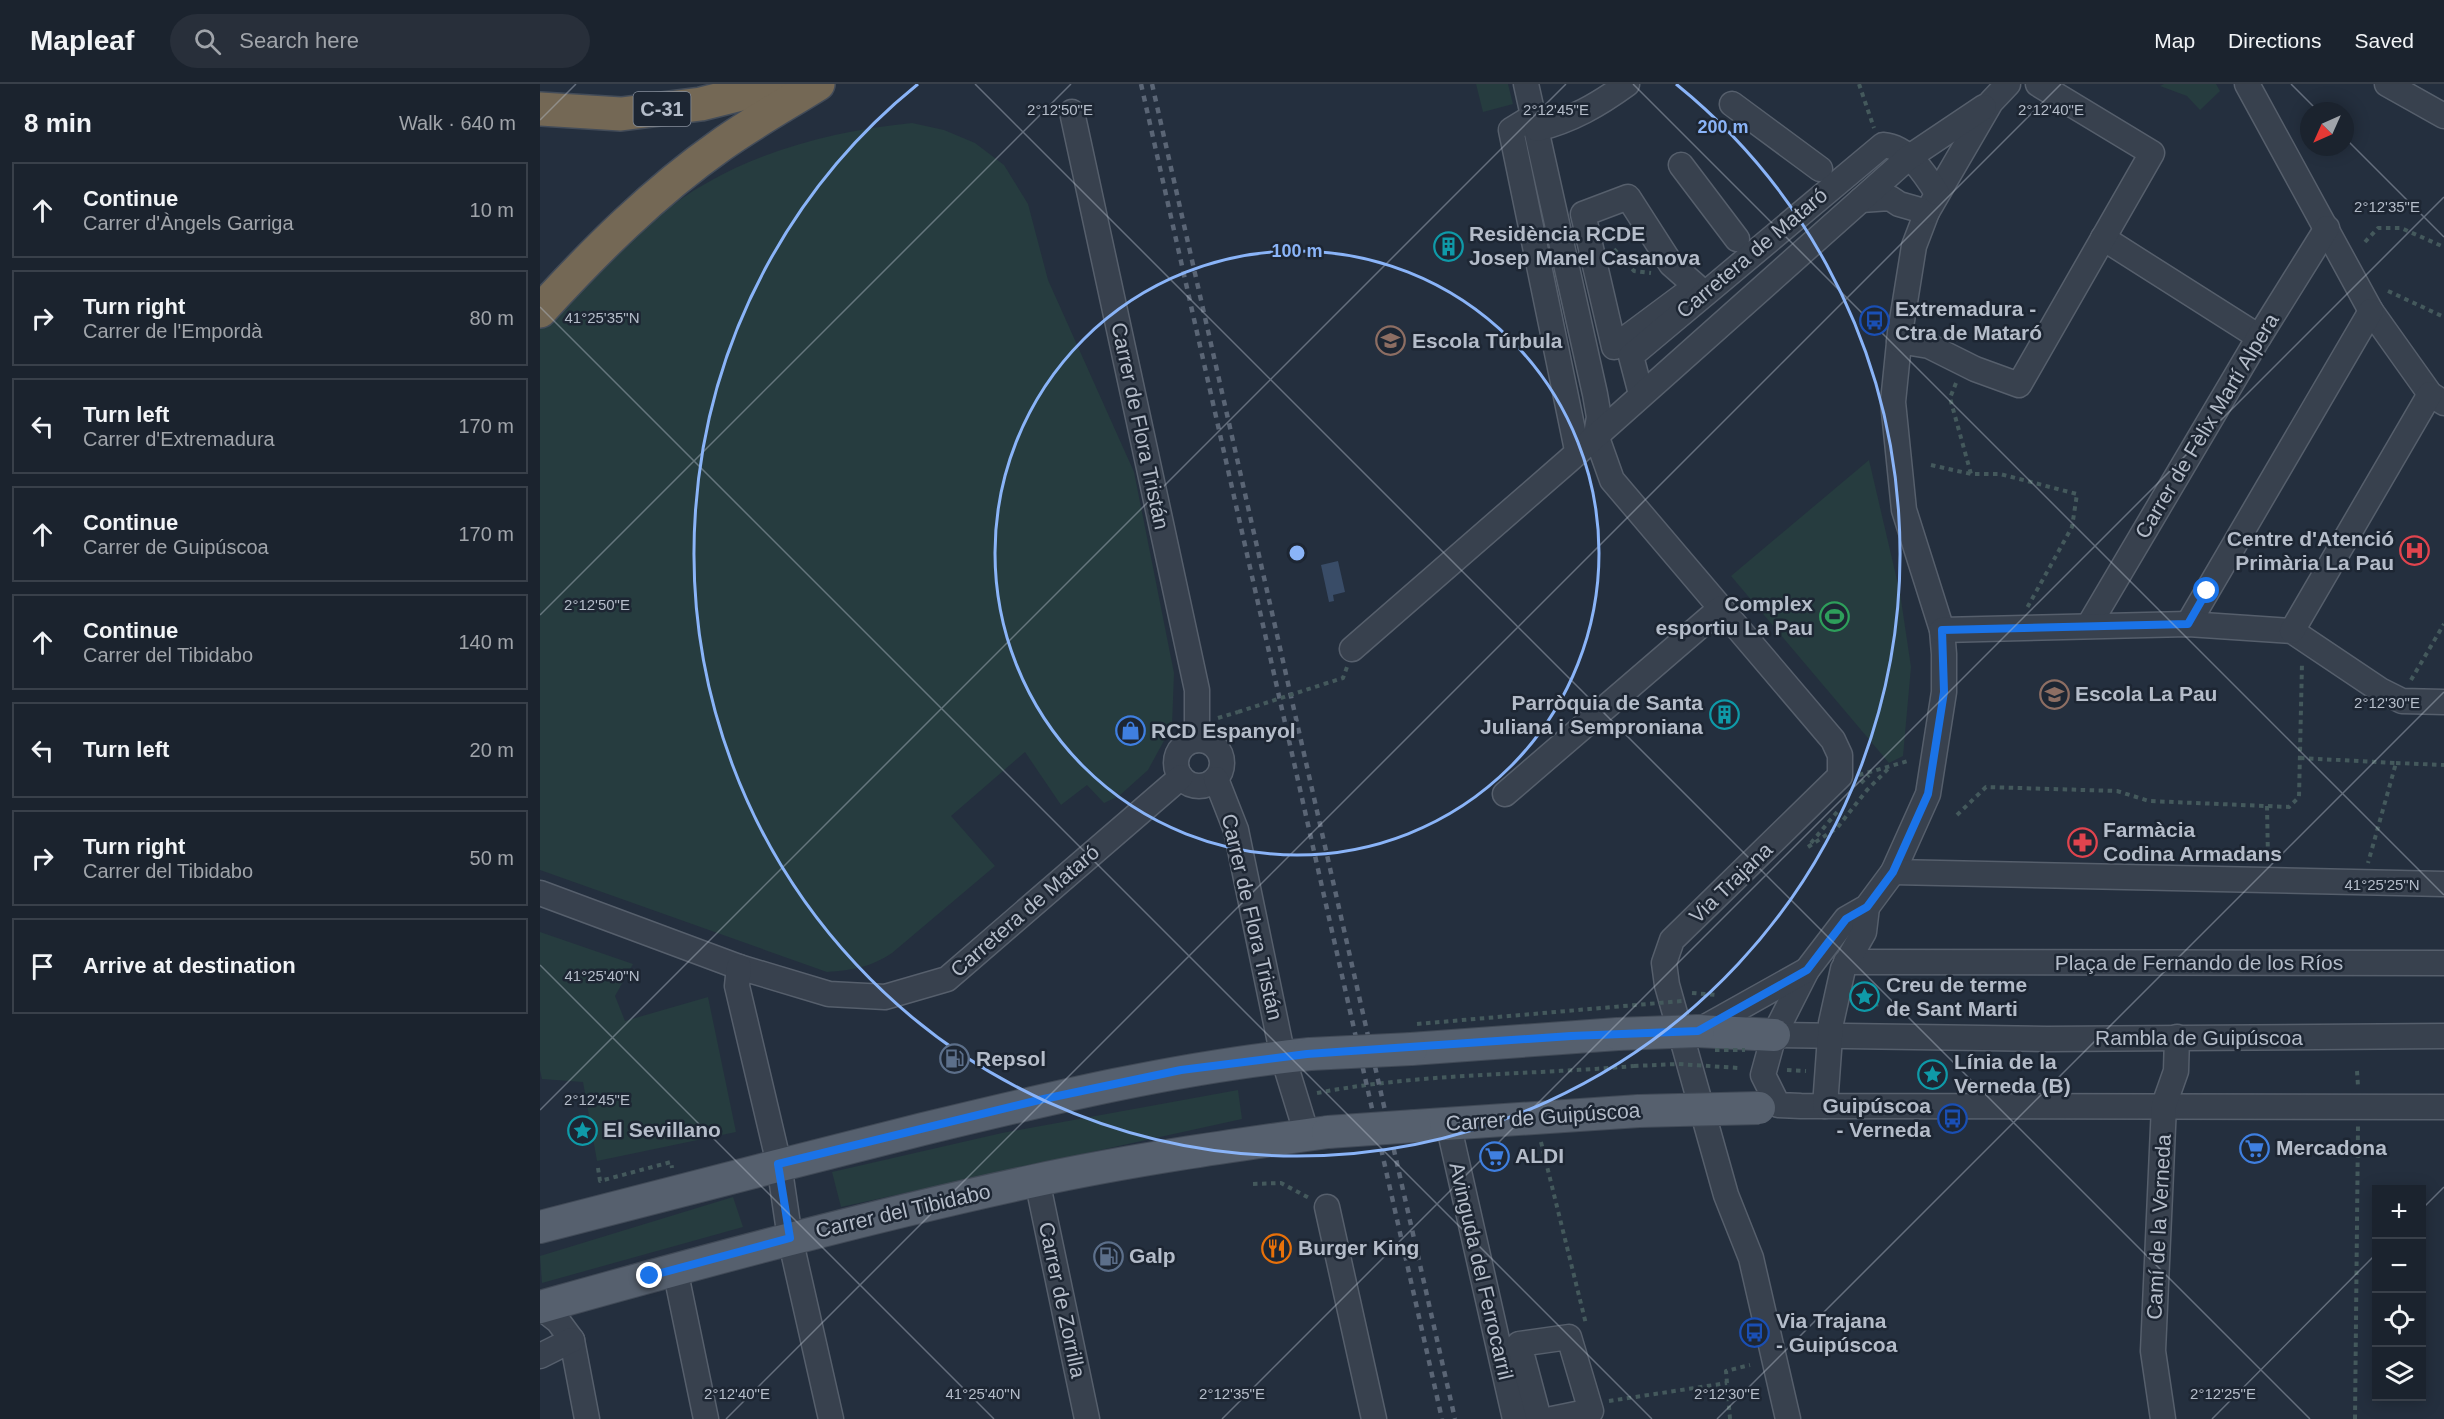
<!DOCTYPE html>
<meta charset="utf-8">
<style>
body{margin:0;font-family:Helvetica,sans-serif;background:#282f3a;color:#f1f3f6}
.controls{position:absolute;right:18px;bottom:18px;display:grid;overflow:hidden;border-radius:0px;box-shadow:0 3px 15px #0003}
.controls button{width:54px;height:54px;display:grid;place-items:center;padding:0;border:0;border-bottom:2px solid #39404a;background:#1b232e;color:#f1f3f6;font:30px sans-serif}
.compass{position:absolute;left:1760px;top:18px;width:54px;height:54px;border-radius:50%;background:#1b232e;box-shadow:0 3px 15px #0003;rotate:225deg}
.stop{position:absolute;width:18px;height:18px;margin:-14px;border:4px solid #1a73e8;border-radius:50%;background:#fff}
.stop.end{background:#1a73e8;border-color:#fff;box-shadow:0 2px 6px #0008}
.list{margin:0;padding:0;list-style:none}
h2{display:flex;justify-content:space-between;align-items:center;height:78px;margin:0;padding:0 24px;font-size:26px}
h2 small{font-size:20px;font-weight:400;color:#a0a4aa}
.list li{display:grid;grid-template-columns:39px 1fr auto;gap:18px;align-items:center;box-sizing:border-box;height:96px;margin:0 12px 12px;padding:0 12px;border:2px solid #39404a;border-radius:0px}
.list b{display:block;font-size:22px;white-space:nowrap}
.list p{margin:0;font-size:20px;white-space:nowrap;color:#a0a4aa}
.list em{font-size:20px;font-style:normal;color:#a0a4aa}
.icon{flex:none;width:33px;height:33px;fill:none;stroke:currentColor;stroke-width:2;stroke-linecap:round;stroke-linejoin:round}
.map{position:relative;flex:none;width:1904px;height:1335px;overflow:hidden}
header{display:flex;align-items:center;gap:36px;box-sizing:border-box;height:84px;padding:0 30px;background:#1b232e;border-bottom:2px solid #39404a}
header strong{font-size:28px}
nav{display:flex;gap:33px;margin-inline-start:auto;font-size:21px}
.search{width:420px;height:54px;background:#282f3a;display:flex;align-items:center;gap:15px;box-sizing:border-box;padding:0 21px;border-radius:33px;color:#a0a4aa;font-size:22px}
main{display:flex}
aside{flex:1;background:#1b232e}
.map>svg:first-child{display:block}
</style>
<header>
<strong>Mapleaf</strong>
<div class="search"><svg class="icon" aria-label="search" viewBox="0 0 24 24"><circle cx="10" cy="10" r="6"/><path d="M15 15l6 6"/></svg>Search here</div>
<nav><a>Map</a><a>Directions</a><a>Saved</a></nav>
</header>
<main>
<aside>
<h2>8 min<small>Walk · 640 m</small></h2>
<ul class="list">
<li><svg class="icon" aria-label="ahead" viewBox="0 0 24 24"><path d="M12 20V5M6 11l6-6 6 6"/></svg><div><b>Continue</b><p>Carrer d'Àngels Garriga</p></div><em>10 m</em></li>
<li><svg class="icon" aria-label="right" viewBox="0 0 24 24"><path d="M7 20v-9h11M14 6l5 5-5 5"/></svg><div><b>Turn right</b><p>Carrer de l'Empordà</p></div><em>80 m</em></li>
<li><svg class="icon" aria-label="left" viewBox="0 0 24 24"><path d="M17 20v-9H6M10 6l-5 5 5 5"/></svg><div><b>Turn left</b><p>Carrer d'Extremadura</p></div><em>170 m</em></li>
<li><svg class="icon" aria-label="ahead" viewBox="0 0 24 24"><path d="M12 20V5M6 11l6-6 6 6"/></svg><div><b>Continue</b><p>Carrer de Guipúscoa</p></div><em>170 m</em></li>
<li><svg class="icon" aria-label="ahead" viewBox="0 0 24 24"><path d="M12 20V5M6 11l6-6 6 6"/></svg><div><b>Continue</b><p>Carrer del Tibidabo</p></div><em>140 m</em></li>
<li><svg class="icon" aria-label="left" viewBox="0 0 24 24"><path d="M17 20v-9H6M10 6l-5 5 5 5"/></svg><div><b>Turn left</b></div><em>20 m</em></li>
<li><svg class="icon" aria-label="right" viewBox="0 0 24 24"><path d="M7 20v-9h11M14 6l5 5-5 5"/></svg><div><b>Turn right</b><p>Carrer del Tibidabo</p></div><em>50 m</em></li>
<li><svg class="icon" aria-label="arrive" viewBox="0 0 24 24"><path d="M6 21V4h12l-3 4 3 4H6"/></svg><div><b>Arrive at destination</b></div></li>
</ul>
</aside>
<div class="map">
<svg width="1904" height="1335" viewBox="0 0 1904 1335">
<rect width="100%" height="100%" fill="#242f3e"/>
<g fill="#263c3f">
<polygon points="936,0 968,0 973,20 943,28"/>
<polygon points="1624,0 1676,0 1680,7 1660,26 1647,12 1620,2"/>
<path d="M372 39 404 46 435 59 464 81 488 120 508 196 594 388 634 589 632 642 608 686 579 712 564 719 547 701 521 721 485 668 411 732 455 782 352 869C331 883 313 886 287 888L0 786V243C38 207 75 167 116 134 188 74 281 48 372 39Z"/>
<polygon points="1329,376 1360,509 1371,583 1363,672 1349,679 1191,492"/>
<polygon points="0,848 93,880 75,912 85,937 168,913 196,1048 57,1077 43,998 2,995 0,986"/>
<polygon points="698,1006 702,1035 301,1123 292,1088 462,1049"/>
<polygon points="193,1113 203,1143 2,1199 0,1172"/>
</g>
<polygon fill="#394c67" points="798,477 805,508 793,511 794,517 789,518 781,481"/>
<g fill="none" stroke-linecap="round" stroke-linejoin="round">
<defs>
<g id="minor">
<polyline points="986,0 1055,310 1059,333 1056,351 1072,396 1293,656 1300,671 1300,692 1132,856 1124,879 1127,901 1186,1111 1211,1174 1248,1335"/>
<polyline points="1468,0 1451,18 1387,128 1374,162 1360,249 1353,318 1364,426 1402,546 1404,570 1404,608 1388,710 1353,788 1327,823 1306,835 1267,886 1234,951 1223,991 1238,1021 1261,1022 1904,1023"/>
<polyline points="1707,0 1831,227 1890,310 1904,319"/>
<polyline points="1847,0 1904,32"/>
<polyline points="1192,20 1280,85"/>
<polyline points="532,28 657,606 657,656"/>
<polyline points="994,32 971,46 1037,366"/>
<path d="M997 45C1032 36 1058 21 1087 0"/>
<polyline points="1141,81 1197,155"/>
<polygon points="1088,113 1131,180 1156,202 1074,263 1043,130"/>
<polyline points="1321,116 1350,114 1359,120 1387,128"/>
<polyline points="1563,154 1719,253"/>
<polyline points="1359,257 1389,262 1435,285 1479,301 1612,69 1498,0"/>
<path d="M1101 310 1091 272 1343 61C1368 63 1385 90 1397 109"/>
<polyline points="1648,540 1831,227"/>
<polyline points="1549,541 1719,253 1787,144"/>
<polyline points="1402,546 1648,540 1752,547 1840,606 1862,617 1904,618"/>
<polyline points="1752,547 1890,310"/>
<polyline points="812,565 1028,377 1368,74 1444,23"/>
<circle cx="659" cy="679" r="23"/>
<polyline points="676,695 696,746 743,973 767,1051"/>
<polyline points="965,710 1181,524"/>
<polyline points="1353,788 1904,800"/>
<polyline points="0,809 199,883 289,910 345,913 407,895 641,693"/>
<polyline points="1306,878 1904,879"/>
<polyline points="199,883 197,902 239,1080 250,1154 291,1335"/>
<polyline points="1158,947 1267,886"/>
<polyline points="1234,951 1507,955 1904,952"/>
<polyline points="1285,1022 1291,939 1303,885 1324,848 1327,823"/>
<polyline points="908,1039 975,1335"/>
<polyline points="497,1096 547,1335"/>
<polyline points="787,1123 834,1335"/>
<polyline points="135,1185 166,1335"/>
<polyline points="0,1223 18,1237 32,1256 47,1335"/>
<polyline points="0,1272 32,1256"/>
<polyline points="999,1335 979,1260 1029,1253 1051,1327 1012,1335"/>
<polyline points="1623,1335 1613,1267 1624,1021 1636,987 1637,953"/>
</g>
<g id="major">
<polyline points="1158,947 1234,951"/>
<polyline points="871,965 1078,950"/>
<polyline points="875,1042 1099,1027"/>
<path d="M0 1143C128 1110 255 1077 383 1045 511 1014 639 983 770 970"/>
<path d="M0 1223C164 1177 327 1133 493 1097 590 1076 689 1062 788 1048"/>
</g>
<g id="highway">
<polyline points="0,25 81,30 161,20 241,0"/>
<path d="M0 227C55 167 114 108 181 61 212 39 246 20 278 0"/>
</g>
</defs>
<use href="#minor" stroke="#565f6c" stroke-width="27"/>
<use href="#major" stroke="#414a57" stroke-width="34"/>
<use href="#highway" stroke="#434c59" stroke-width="36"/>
<g stroke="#44595c" stroke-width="4" stroke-dasharray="4.5 4.5" stroke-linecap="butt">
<polyline points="1319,0 1334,44"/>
<polyline points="1825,158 1838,144 1861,144 1904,163"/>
<polyline points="1074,165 1094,187 1111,189"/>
<polyline points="1848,207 1904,233"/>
<polyline points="1416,299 1410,314 1431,390"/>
<polyline points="1391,381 1431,390 1460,390 1537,410 1532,443 1487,524"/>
<polyline points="1871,596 1904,540"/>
<polyline points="784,600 803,594 807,583"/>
<polyline points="678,634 698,628"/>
<polyline points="1760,674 1856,679 1828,779"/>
<polyline points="1856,679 1904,681"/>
<polyline points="1319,691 1368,677"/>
<polyline points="1321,699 1329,691"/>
<polyline points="1727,722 1728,775"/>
<polyline points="1417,731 1446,703 1577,707 1609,717 1749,723 1759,713 1762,579"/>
<polyline points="1271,759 1297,728"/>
<polyline points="1268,763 1297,744 1327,706 1349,684"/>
<polyline points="1152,909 1177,911"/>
<polyline points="1316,924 1340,920"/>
<polyline points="1247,986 1266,987"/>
<polyline points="1817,987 1818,1002"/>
<path d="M777 1009C881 989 988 991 1094 982"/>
<polyline points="1001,1058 1046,1240"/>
<polyline points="58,1084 60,1097 131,1078 132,1084"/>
<polyline points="713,1100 741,1099 771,1115"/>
<polyline points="1069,1317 1187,1299"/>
<polyline points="1190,1335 1186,1287 1210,1281"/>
<polyline points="1815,1335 1818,1042"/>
</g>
<use href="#minor" stroke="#38414e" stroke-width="24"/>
<use href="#major" stroke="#56606e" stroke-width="32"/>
<use href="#highway" stroke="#746855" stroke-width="33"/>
<g stroke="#5a6575" stroke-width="4.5" stroke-dasharray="6 6" stroke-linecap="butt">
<polyline points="601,0 902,1335"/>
<polyline points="612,0 915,1335"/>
</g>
<defs>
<g id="major-bridge">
<polyline points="1078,950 1158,947"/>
<polyline points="770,970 871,965"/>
<polyline points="1099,1027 1219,1024"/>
<polyline points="788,1048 875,1042"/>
</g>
</defs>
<use href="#major-bridge" stroke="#414a57" stroke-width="34" stroke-linecap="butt"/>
<g stroke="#44595c" stroke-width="4" stroke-dasharray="4.5 4.5" stroke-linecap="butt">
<polyline points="698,628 784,600"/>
<polyline points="877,940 1142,917"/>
<polyline points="1175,966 1205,966"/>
<polyline points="1094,982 1138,980 1199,984"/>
</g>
<use href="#major-bridge" stroke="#56606e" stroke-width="32"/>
</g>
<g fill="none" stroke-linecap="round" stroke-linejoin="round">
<polyline stroke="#1a73e8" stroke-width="8" points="110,1192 250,1154 238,1080 499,1016 641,986 767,970 1031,952 1158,947 1267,886 1306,835 1327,823 1353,788 1388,710 1404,608 1402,546 1648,540 1667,507"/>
</g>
<path fill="none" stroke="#b4bcc9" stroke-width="1.5" stroke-opacity="0.45" d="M435 0 1770 1335M1093 0 1904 811M1751 0 1778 27M0 36 36 0M1805 54 1904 153M0 223 1112 1335M0 531 531 0M0 881 454 1335M0 1026 1026 0M1882 1125 1904 1103M186 1335 1521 0M682 1335 1904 113M1177 1335 1904 608M1672 1335 1836 1170"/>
<g fill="none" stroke="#8ab4f8" stroke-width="3">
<circle cx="757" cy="469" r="302"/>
<path d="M1136 0A603 603 0 1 1 378 0"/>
</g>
<defs>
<symbol id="building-ring" viewBox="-11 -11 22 22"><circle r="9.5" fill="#1d2633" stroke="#0f9aa8" stroke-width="1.5"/><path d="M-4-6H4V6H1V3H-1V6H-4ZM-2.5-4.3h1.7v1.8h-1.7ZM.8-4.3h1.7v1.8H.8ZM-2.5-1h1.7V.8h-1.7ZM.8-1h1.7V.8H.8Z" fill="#0f9aa8"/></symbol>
<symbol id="bus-ring" viewBox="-11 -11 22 22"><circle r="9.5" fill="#1d2633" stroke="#1a4fb4" stroke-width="1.5"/><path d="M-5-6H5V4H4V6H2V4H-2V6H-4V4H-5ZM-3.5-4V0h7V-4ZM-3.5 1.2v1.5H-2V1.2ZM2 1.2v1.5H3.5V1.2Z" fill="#1a4fb4"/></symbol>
<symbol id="school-ring" viewBox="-11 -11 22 22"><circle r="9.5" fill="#1d2633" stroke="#8d6e63" stroke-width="1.5"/><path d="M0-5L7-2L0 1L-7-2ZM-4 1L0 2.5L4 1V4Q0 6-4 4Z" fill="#8d6e63"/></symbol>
<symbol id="hospital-ring" viewBox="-11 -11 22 22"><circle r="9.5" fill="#1d2633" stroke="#e0444e" stroke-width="1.5"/><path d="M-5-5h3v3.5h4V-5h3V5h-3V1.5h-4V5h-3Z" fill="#e0444e"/></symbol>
<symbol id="stadium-ring" viewBox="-11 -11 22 22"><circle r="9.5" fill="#1d2633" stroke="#2e9e5b" stroke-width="1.5"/><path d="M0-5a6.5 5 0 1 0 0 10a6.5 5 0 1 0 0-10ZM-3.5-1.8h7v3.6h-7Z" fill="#2e9e5b"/></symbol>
<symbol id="shop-ring" viewBox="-11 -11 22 22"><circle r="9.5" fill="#1d2633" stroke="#3f7fe0" stroke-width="1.5"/><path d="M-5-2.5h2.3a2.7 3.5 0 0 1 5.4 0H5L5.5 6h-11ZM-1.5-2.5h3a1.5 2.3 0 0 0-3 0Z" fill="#3f7fe0"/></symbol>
<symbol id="pharmacy-ring" viewBox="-11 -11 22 22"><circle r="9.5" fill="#1d2633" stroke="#e0444e" stroke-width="1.5"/><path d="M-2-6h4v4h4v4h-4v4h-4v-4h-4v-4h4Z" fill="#e0444e"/></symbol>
<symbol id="sight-ring" viewBox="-11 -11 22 22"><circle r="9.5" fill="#1d2633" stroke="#0f9aa8" stroke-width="1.5"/><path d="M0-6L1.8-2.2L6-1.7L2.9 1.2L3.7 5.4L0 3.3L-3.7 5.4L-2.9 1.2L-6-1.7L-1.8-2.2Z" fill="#0f9aa8"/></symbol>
<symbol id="fuel-ring" viewBox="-11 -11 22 22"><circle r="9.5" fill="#1d2633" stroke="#5c6f8a" stroke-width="1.5"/><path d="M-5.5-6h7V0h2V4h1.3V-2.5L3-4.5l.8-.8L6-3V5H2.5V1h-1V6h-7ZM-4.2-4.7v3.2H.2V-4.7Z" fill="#5c6f8a"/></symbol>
<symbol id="supermarket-ring" viewBox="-11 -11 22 22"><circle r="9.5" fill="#1d2633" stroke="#3f7fe0" stroke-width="1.5"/><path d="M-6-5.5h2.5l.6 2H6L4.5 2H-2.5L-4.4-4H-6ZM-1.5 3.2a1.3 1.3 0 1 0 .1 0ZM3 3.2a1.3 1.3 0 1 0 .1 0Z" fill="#3f7fe0"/></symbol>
<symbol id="restaurant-ring" viewBox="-11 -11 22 22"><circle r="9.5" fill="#1d2633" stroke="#e8710a" stroke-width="1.5"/><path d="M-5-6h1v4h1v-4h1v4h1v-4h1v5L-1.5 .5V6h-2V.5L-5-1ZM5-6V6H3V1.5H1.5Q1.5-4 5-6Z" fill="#e8710a"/></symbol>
</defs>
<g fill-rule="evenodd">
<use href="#building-ring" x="892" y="146" width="33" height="33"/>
<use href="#bus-ring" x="1318" y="220" width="33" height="33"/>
<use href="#school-ring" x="834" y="240" width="33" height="33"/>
<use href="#hospital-ring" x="1858" y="450" width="33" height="33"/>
<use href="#stadium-ring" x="1278" y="516" width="33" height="33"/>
<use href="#school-ring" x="1498" y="594" width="33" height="33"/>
<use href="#building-ring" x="1168" y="614" width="33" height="33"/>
<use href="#shop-ring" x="574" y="630" width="33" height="33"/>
<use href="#pharmacy-ring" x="1526" y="742" width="33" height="33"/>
<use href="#sight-ring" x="1308" y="896" width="33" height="33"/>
<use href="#fuel-ring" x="398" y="958" width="33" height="33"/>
<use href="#sight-ring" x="1376" y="974" width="33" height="33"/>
<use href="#bus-ring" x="1396" y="1018" width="33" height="33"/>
<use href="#sight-ring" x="26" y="1030" width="33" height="33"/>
<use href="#supermarket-ring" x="1698" y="1048" width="33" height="33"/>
<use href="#supermarket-ring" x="938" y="1056" width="33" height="33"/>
<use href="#restaurant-ring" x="720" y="1148" width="33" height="33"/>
<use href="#fuel-ring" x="552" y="1156" width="33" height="33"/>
<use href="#bus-ring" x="1198" y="1232" width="33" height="33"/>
</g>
<g text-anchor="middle" stroke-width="5" stroke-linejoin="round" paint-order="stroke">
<rect fill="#1d2633" stroke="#878f9c" stroke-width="1.5" x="93.5" y="8" width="57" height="34" rx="4.5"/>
<g font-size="20" font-weight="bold" fill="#b4bcc9">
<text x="122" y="32">C-31</text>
</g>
<g font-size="21" font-weight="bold" fill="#b4bcc9" stroke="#1d2633" text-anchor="start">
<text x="929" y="157">Residència RCDE<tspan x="929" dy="24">Josep Manel Casanova</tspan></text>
<text x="1355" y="232">Extremadura -<tspan x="1355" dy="24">Ctra de Mataró</tspan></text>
<text x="872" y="264">Escola Túrbula</text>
<text x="1854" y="462" text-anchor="end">Centre d'Atenció<tspan x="1854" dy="24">Primària La Pau</tspan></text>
<text x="1273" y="527" text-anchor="end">Complex<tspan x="1273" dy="24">esportiu La Pau</tspan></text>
<text x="1535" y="617">Escola La Pau</text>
<text x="1163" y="626" text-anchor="end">Parròquia de Santa<tspan x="1163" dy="24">Juliana i Semproniana</tspan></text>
<text x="611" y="654">RCD Espanyol</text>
<text x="1563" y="753">Farmàcia<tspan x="1563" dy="24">Codina Armadans</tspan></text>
<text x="1346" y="908">Creu de terme<tspan x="1346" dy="24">de Sant Marti</tspan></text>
<text x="436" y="982">Repsol</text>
<text x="1414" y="985">Línia de la<tspan x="1414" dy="24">Verneda (B)</tspan></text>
<text x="1391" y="1029" text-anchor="end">Guipúscoa<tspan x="1391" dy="24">- Verneda</tspan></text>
<text x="63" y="1053">El Sevillano</text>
<text x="1736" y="1071">Mercadona</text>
<text x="975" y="1079">ALDI</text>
<text x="758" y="1171">Burger King</text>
<text x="589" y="1179">Galp</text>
<text x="1236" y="1244">Via Trajana<tspan x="1236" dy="24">- Guipúscoa</tspan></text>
</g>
<g font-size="21" fill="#b4bcc9" stroke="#1d2633">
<text transform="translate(1212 169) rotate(-40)" y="7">Carretera de Mataró</text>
<text transform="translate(600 342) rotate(78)" y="7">Carrer de Flora Tristán</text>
<text transform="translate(1667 342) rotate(-59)" y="7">Carrer de Fèlix Martí Alpera</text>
<text transform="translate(1191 799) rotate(-44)" y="7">Via Trajana</text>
<text transform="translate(485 827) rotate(-41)" y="7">Carretera de Mataró</text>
<text transform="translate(712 833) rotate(77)" y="7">Carrer de Flora Tristán</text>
<text x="1659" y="886">Plaça de Fernando de los Ríos</text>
<text x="1659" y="961">Rambla de Guipúscoa</text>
<text transform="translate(1003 1033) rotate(-4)" y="7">Carrer de Guipúscoa</text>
<text transform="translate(363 1127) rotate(-13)" y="7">Carrer del Tibidabo</text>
<text transform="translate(1619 1143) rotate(-87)" y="7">Camí de la Verneda</text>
<text transform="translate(941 1187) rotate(77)" y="7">Avinguda del Ferrocarril</text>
<text transform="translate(522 1216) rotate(78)" y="7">Carrer de Zorrilla</text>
</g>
</g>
<g font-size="15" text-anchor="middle" fill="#b4bcc9" stroke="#1d2633" stroke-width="5" stroke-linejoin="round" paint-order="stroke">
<text x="520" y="31">2°12'50"E</text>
<text x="1016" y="31">2°12'45"E</text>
<text x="1511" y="31">2°12'40"E</text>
<text x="1847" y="128">2°12'35"E</text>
<text x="62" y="239">41°25'35"N</text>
<text x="57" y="526">2°12'50"E</text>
<text x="1847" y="624">2°12'30"E</text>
<text x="1842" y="806">41°25'25"N</text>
<text x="62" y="897">41°25'40"N</text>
<text x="57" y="1021">2°12'45"E</text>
<text x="197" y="1315">2°12'40"E</text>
<text x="692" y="1315">2°12'35"E</text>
<text x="1187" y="1315">2°12'30"E</text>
<text x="1683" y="1315">2°12'25"E</text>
<text x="443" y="1315">41°25'40"N</text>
</g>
<circle cx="757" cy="469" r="9" fill="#8ab4f8" stroke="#1d2633" stroke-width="3"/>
<g font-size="18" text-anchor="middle" font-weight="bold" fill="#8ab4f8" stroke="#1d2633" stroke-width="5" stroke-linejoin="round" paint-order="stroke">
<text x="1183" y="49">200 m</text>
<text x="757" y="173">100 m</text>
</g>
</svg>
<div class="controls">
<button>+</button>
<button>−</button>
<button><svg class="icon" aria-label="locate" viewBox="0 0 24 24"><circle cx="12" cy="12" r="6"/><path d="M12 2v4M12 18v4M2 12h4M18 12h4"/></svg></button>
<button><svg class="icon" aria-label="layers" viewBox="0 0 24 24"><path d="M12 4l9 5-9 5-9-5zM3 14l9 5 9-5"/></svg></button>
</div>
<svg class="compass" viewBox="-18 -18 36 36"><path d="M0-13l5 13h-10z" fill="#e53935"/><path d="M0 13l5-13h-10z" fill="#a0a4aa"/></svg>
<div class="stop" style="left:1667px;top:507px"></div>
<div class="stop end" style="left:110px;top:1192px"></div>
</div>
</main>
